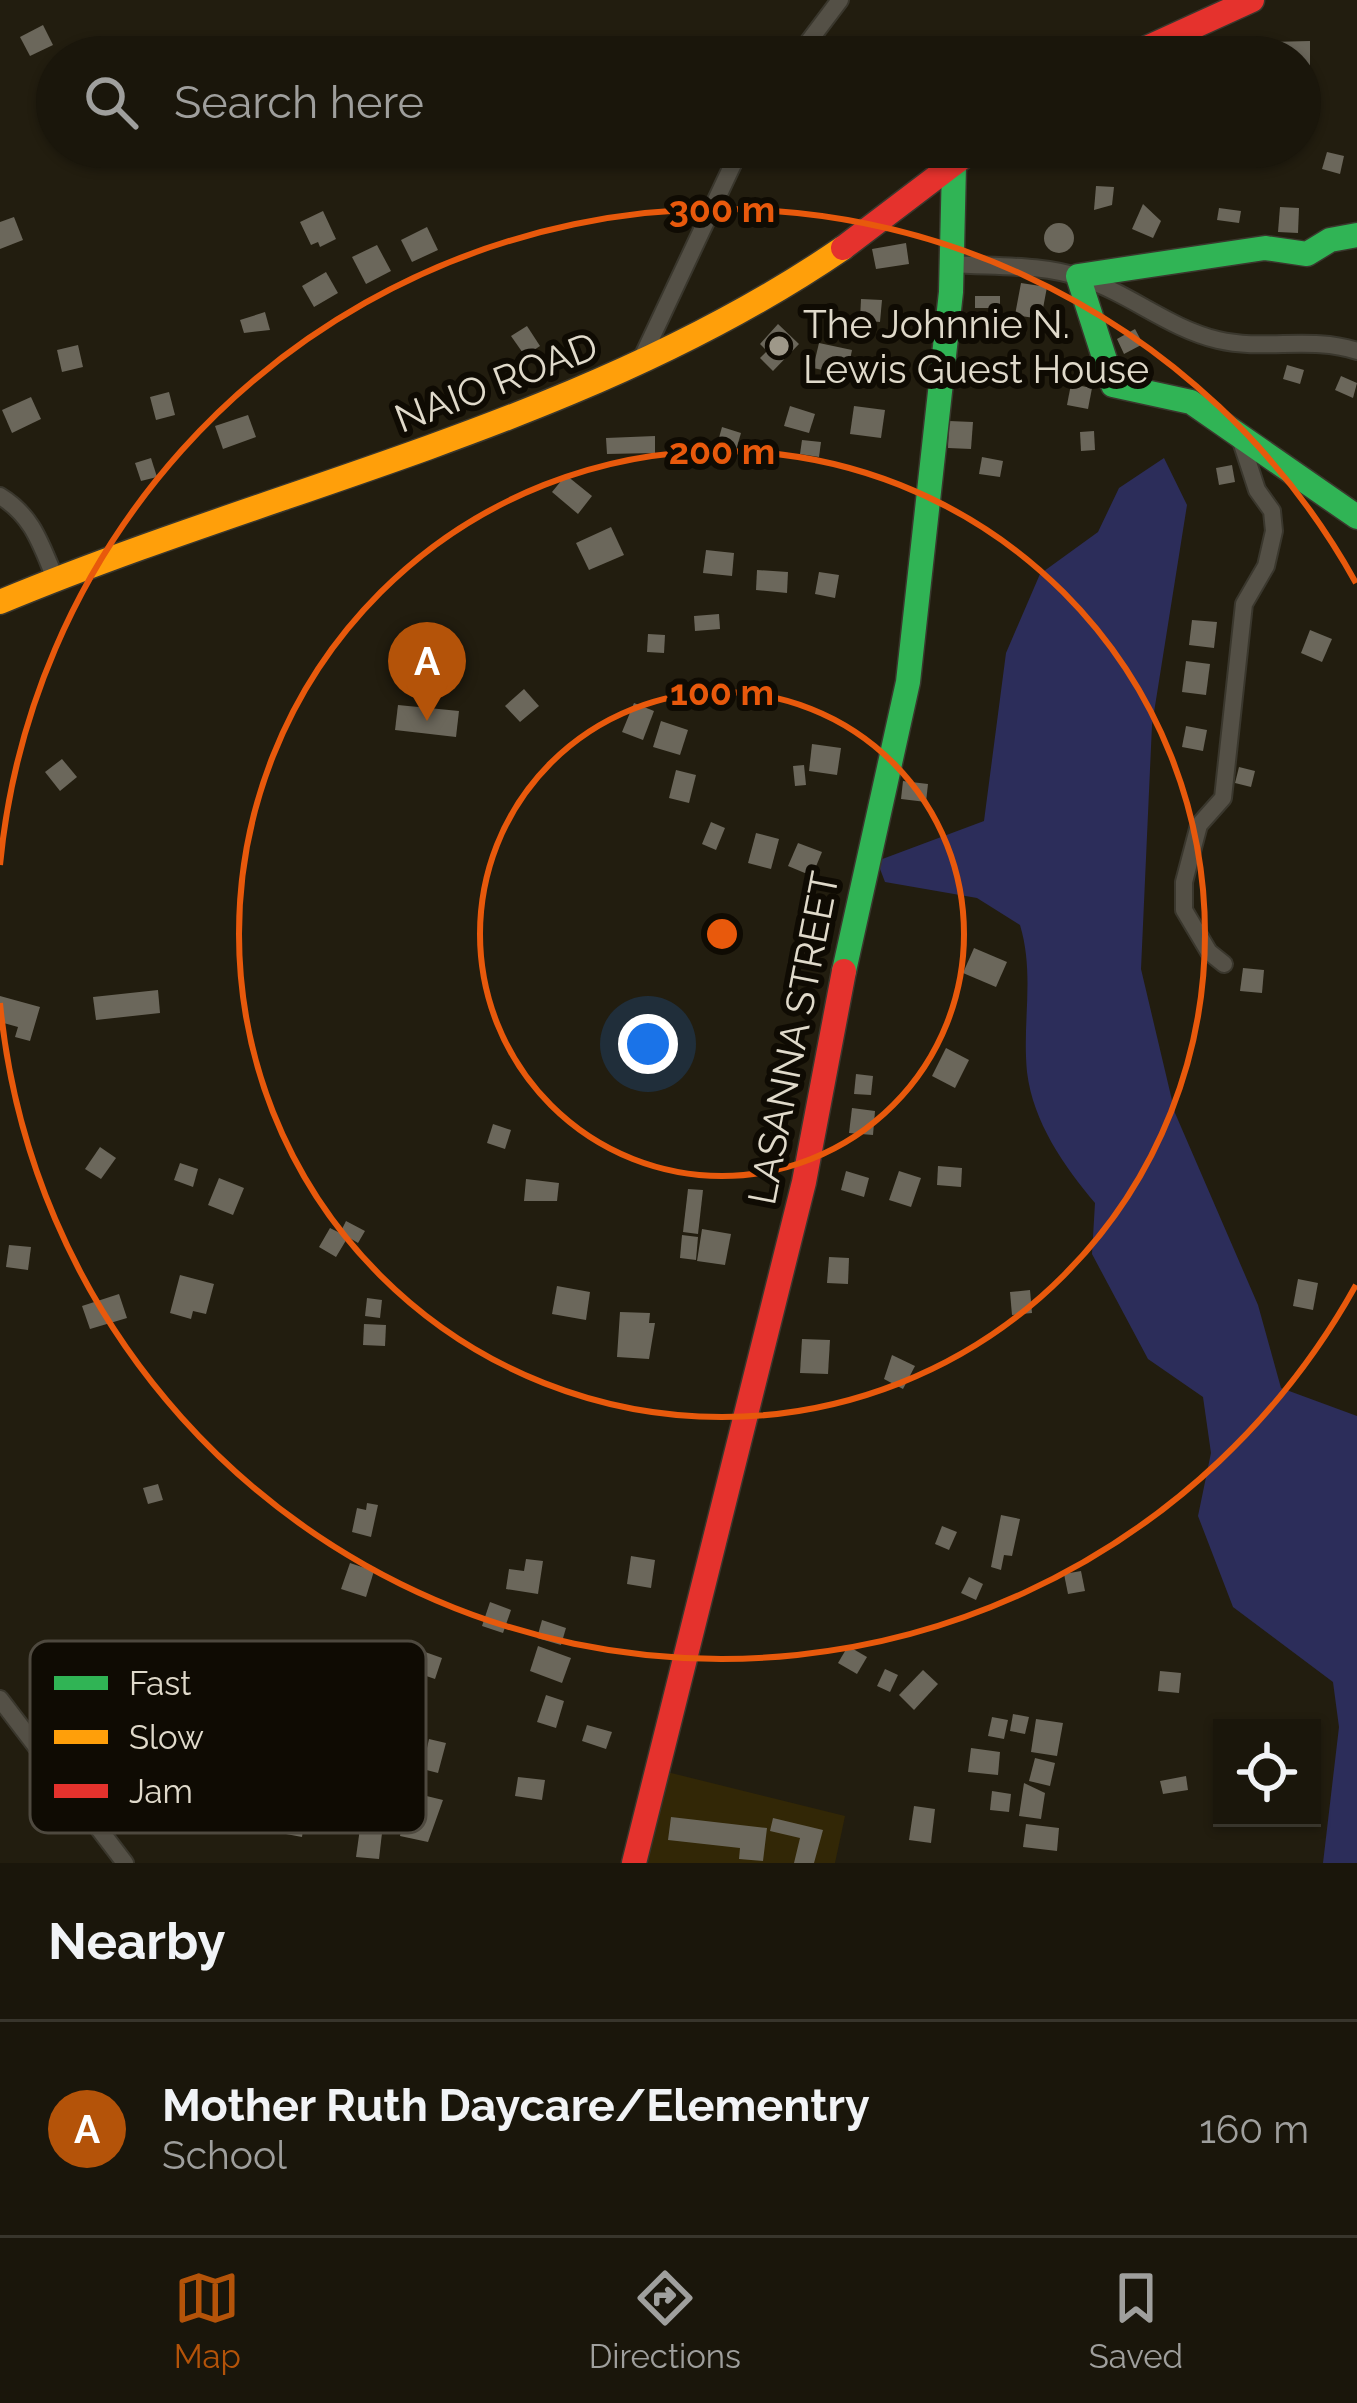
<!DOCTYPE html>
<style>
body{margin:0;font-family:Raleway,sans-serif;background:#231f14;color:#f1f3f6}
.controls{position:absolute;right:36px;bottom:36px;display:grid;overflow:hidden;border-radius:0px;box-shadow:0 3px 9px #0004}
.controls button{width:108px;height:108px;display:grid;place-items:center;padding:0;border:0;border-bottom:3px solid #38352c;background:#1a160b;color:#f1f3f6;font:60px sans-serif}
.you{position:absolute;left:648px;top:1044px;width:42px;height:42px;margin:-30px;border:9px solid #fff;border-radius:50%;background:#1a73e8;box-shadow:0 0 0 18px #1a73e833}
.badge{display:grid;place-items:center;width:78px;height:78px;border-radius:50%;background:#b45309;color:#fff;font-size:39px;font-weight:700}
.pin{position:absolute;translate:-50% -99px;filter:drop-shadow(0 3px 6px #0008)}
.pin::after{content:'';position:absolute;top:63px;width:42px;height:36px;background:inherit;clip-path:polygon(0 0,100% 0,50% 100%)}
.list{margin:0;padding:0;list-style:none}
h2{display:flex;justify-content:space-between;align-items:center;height:156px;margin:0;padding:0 48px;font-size:51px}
h2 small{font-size:39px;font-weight:400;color:#9f9f9d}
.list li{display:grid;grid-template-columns:78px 1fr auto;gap:36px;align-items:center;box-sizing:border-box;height:216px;padding:0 48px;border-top:3px solid #38352c}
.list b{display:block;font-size:45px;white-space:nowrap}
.list p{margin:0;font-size:39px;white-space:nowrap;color:#9f9f9d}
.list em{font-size:39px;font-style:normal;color:#9f9f9d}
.icon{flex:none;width:66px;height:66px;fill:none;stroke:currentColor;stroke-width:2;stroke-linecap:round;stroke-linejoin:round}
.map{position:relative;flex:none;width:1357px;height:1863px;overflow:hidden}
.search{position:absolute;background:#1a160b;box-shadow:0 3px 9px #0004;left:36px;right:36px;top:36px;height:132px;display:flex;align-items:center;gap:30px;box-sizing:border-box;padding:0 42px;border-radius:66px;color:#9f9f9d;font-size:45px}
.sheet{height:372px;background:#1a160b}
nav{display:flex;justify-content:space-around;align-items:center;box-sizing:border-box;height:168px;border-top:3px solid #38352c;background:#1a160b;font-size:33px;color:#9f9f9d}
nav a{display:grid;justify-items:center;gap:6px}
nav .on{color:#b45309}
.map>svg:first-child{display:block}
</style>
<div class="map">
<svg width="1357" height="1863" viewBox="0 0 1357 1863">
<rect width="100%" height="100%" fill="#221d0f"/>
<polygon fill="#322706" points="659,1770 845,1816 835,1863 647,1863 637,1858"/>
<path fill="#2c2d5a" d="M1164 458 1187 505 1152 725 1141 969 1175 1113 1258 1305 1281 1388 1357 1416V1863H1323L1339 1727 1333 1682 1233 1607 1198 1516 1211 1453 1203 1397 1148 1359 1092 1254 1095 1203C1064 1166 1033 1122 1027 1072 1022 1021 1035 975 1020 925L977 898 885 882 877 861 984 821 1006 653 1040 574 1098 532 1119 488Z"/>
<g fill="#6b675b">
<polygon points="43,25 53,45 30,56 20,37"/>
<polygon points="1310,41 1310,69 1300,69 1300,57 1270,57 1269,42"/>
<polygon points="1327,152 1344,156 1340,174 1322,169"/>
<polygon points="1096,186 1114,187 1112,205 1094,210"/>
<polygon points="1143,204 1161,221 1153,238 1132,229"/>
<polygon points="1280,207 1299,208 1298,233 1278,232"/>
<polygon points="1219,208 1241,211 1239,223 1217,220"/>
<polygon points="323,211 336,239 320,247 318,242 311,245 300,222"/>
<polygon points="14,217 23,240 0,249 0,222"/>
<circle cx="1059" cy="238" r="15"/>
<polygon points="427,227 438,250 412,262 401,240"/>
<polygon points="906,243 909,264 876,269 872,249"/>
<polygon points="377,245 391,271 366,284 352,257"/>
<polygon points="326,272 338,293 314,307 302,286"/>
<polygon points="1021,283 1047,287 1041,319 1015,315"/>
<rect x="975" y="296" width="25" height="12"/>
<polygon points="861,299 882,300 880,322 860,320"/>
<polygon points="265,312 270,330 244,333 240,320"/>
<polygon points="778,324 799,344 773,371 760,358 767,351 760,344"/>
<polygon points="527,326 540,346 525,356 511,336"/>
<polygon points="1135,329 1143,344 1124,354 1117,339"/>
<polygon points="819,343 852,350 847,375 813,368"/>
<polygon points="78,345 83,367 62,372 57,350"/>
<polygon points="1287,365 1304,370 1300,384 1283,379"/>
<polygon points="1341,376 1357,383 1353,398 1335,390"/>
<polygon points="1071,384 1092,388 1088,409 1067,405"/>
<polygon points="169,392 175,415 156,420 150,397"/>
<polygon points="31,397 41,419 12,433 2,410"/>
<polygon points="790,406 815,414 809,433 784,426"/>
<polygon points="854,406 885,410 881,438 850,434"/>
<polygon points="248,415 256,437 223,449 215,426"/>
<polygon points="949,421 973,422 971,449 948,448"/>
<polygon points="722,427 741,433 736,450 717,445"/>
<polygon points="1094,431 1095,450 1081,451 1080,432"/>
<polygon points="655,436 655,453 607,454 606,438"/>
<polygon points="802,440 821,442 819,457 800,454"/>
<polygon points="982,457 1003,461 1000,477 979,474"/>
<polygon points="151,458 157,477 141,481 135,463"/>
<polygon points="1232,465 1235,482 1219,485 1216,468"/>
<polygon points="566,475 592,496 578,514 552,492"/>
<polygon points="611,527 624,555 589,570 576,543"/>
<polygon points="706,550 734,553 732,576 703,573"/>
<polygon points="757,570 788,572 787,593 756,590"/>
<polygon points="819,572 839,575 835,598 815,594"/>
<polygon points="719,614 720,629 695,631 694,616"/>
<polygon points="1192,620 1217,622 1214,648 1189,645"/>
<polygon points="1310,630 1332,639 1322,662 1301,653"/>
<polygon points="648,634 665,635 664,653 647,652"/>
<polygon points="1186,661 1210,664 1206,695 1182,692"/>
<polygon points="524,689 539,706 520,722 505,706"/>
<polygon points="634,703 654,711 643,740 622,732"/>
<polygon points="398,705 459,711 456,737 395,730"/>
<polygon points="661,721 688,730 680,755 653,747"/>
<polygon points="1186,726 1207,730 1203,751 1182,747"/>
<polygon points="812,744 841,748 837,775 809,771"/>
<polygon points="62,759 77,777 60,791 45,772"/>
<polygon points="804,765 806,785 795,786 793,766"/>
<polygon points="1239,767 1255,771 1251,787 1235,783"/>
<polygon points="676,770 696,775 689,803 669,798"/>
<polygon points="903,781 928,784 926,802 901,799"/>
<polygon points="711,822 725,828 716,850 702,844"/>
<polygon points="756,833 779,839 771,869 748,863"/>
<polygon points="798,843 822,852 812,876 788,866"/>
<polygon points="974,948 1007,962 996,987 963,973"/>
<polygon points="1243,968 1264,970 1262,993 1240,991"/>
<polygon points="158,990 160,1013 96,1020 93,997"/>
<polygon points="0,996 40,1007 30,1041 15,1037 18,1027 0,1022"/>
<polygon points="946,1048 969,1060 955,1088 932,1076"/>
<polygon points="856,1074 873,1076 871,1095 854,1094"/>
<polygon points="852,1108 875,1111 873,1135 849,1133"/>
<polygon points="493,1124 511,1130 505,1149 487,1143"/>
<polygon points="100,1147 116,1158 101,1179 85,1169"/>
<polygon points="180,1163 198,1169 193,1187 174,1180"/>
<polygon points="938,1166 962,1168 961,1187 937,1185"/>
<polygon points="846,1171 869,1178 864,1197 841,1190"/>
<polygon points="899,1171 921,1178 911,1207 889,1200"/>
<polygon points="219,1178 244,1188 233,1215 208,1205"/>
<polygon points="526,1179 559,1183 557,1201 524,1201"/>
<polygon points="688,1189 703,1190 698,1234 683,1232"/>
<polygon points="346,1221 365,1231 358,1243 348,1237 336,1257 319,1247 330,1228 340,1233"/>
<polygon points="702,1229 731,1234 725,1265 697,1261"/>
<polygon points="682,1235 698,1237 696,1260 680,1258"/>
<polygon points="9,1245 31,1247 28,1270 6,1267"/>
<polygon points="829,1257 849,1258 848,1284 827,1283"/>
<polygon points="180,1275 214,1284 206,1314 193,1311 191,1319 170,1313"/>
<polygon points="1298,1279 1318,1283 1313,1310 1293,1306"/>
<polygon points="557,1286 590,1292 586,1320 552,1314"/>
<polygon points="1030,1290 1032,1313 1012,1315 1010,1292"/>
<polygon points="119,1294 127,1318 90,1329 82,1306"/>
<polygon points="367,1298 382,1300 380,1318 365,1316"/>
<polygon points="620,1312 650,1313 649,1323 655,1323 649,1359 617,1357"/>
<polygon points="364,1324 386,1325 385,1346 363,1345"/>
<polygon points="802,1339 830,1340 828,1374 800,1373"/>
<polygon points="892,1355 915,1366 903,1389 884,1379"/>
<polygon points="158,1484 163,1500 148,1504 143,1488"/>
<polygon points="367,1503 378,1505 371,1537 352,1532 357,1508 366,1510"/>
<polygon points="1001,1515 1020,1519 1012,1556 1004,1555 1001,1570 991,1567"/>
<polygon points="942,1526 957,1532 949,1550 935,1544"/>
<polygon points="631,1556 655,1560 651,1588 627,1584"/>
<polygon points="526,1559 543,1561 538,1594 506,1589 509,1569 524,1571"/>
<polygon points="350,1563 374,1571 366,1597 341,1589"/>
<polygon points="1081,1571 1085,1591 1068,1594 1064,1574"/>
<polygon points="969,1577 983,1584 976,1600 961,1593"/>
<polygon points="490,1602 511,1610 503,1633 482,1626"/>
<polygon points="542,1620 566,1628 561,1645 537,1638"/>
<polygon points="538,1646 571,1658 562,1683 530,1671"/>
<polygon points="848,1646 867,1657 857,1674 838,1663"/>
<polygon points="411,1647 442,1658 435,1679 403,1668"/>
<polygon points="885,1669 898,1675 890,1692 877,1686"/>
<polygon points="923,1670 938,1684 914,1710 899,1695"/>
<polygon points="1160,1671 1181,1673 1179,1693 1158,1691"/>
<polygon points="546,1695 564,1701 556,1728 537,1722"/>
<polygon points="1013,1714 1029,1717 1025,1734 1010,1731"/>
<polygon points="992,1717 1008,1720 1004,1739 988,1736"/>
<polygon points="1036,1719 1063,1723 1057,1756 1031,1752"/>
<polygon points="587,1725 612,1732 606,1749 582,1741"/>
<polygon points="429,1739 446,1743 438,1773 411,1766 416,1745 427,1748"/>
<polygon points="971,1748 1000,1752 998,1775 968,1772"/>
<polygon points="1035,1758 1055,1763 1050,1786 1029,1781"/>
<polygon points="1186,1776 1188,1790 1163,1794 1160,1781"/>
<polygon points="518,1777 545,1780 542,1800 515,1796"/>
<polygon points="1024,1783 1045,1793 1041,1819 1019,1816"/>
<polygon points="992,1791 1011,1794 1009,1812 990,1810"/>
<polygon points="410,1792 443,1800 428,1842 400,1836 403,1821 397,1820"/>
<polygon points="914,1806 935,1809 931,1843 909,1840"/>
<polygon points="289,1814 305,1817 302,1837 286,1834"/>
<polygon points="362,1814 384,1816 379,1859 356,1857"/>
<polygon points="671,1817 767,1828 763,1861 739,1859 740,1848 668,1840"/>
<polygon points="773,1818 823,1830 814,1863 794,1863 800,1838 770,1831"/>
<polygon points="1026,1824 1059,1828 1057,1851 1023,1847"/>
</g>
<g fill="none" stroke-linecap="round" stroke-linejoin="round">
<defs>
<g id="street">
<polyline points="797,57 840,0"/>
<path d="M952 264C993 267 1043 264 1082 278 1131 294 1168 328 1218 340 1265 351 1311 336 1357 351"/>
<polyline points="639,364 741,147"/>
<path d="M0 496C33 516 41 545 55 578"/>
<polyline points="1224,964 1209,952 1184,910 1184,882 1199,825 1223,798 1244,604 1266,566 1274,531 1272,511 1257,490 1240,438"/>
<polyline points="0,1699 125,1863"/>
</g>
<g id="fast">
<polyline points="1357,235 1330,240 1307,254 1265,248 1078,276 1113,385 1191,402 1357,517"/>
<polyline points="844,971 908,682 951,292 954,166"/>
</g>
<path id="slow" d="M0 602C281 485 589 422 843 248"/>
<g id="jam">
<polyline points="1127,57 1252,0"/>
<polyline points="843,248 976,147"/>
<polyline points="634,1863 804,1182 844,971"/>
</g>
</defs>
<use href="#street" stroke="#3a372d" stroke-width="20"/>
<use href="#fast" stroke="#3a372d" stroke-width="27"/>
<use href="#slow" stroke="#3a372d" stroke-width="27"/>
<use href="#jam" stroke="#3a372d" stroke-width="27"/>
<use href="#street" stroke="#545046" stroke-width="16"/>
<use href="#fast" stroke="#30b455" stroke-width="24"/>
<use href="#slow" stroke="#ff9f0a" stroke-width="24"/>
<use href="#jam" stroke="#e5322d" stroke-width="24"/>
</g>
<g fill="none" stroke="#e8590c" stroke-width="6">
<circle cx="722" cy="934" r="242"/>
<circle cx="722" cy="934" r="483"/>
<path d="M1356 1285A725 725 0 0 1 0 1003M0 865A725 725 0 0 1 1356 583"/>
</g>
<circle fill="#9e9889" stroke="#0f0b03" stroke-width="4.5" cx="779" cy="346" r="12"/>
<g text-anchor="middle" stroke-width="12" stroke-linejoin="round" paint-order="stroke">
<g font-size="39" fill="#e0dacb" stroke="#0f0b03" text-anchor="start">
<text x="803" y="338">The Johnnie N.<tspan x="803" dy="45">Lewis Guest House</tspan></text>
</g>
<g font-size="39" fill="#e0dacb" stroke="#0f0b03">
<text transform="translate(496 382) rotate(-21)" y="14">NAIO ROAD</text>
<text transform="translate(793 1038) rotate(-79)" y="14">LASANNA STREET</text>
</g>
</g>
<rect x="30" y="1641" width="396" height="192" rx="18" fill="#0f0b03" stroke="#4e493f" stroke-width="3"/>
<rect x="54" y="1676" width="54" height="14" fill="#30b455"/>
<rect x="54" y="1730" width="54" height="14" fill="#ff9f0a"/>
<rect x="54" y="1784" width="54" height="14" fill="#e5322d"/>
<g font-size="33" fill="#e0dacb">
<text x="129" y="1695">Fast</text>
<text x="129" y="1749">Slow</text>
<text x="129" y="1803">Jam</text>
</g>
<circle cx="722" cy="934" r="18" fill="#e8590c" stroke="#0f0b03" stroke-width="6"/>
<g font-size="36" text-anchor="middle" font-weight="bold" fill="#e8590c" stroke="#0f0b03" stroke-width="12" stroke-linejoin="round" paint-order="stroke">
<text x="722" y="222">300 m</text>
<text x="722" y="464">200 m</text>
<text x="722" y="705">100 m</text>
</g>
</svg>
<div class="controls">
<button><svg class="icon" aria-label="locate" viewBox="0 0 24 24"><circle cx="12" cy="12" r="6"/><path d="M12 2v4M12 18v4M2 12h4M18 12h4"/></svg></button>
</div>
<div class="you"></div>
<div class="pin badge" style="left:427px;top:721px">A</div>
<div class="search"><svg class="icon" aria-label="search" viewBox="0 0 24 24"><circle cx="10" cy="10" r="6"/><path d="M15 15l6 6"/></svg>Search here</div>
</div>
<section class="sheet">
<h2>Nearby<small></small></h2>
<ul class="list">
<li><span class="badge">A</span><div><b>Mother Ruth Daycare/Elementry</b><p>School</p></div><em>160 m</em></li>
</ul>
</section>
<nav>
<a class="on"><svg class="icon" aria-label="map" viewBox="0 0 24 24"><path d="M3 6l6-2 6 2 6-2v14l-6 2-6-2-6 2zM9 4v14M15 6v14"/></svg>Map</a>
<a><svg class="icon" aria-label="directions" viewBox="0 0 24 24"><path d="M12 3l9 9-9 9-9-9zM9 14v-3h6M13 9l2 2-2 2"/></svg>Directions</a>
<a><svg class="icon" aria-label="saved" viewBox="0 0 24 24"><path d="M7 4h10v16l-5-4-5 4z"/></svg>Saved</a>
</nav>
